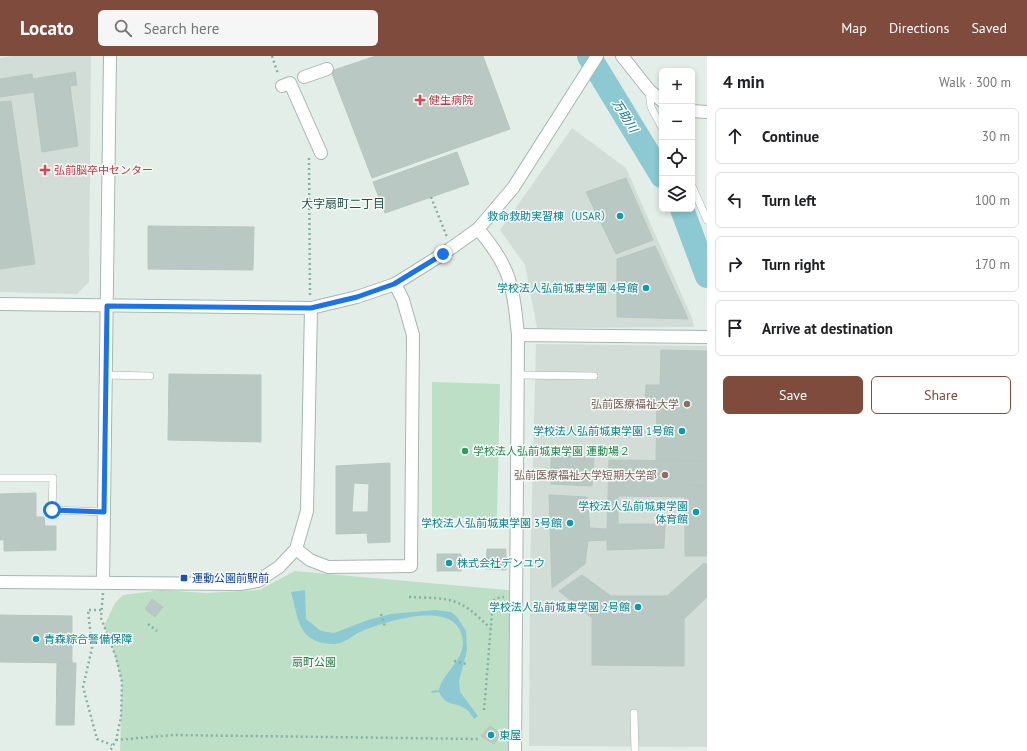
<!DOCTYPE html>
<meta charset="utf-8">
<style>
body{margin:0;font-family:"PT Sans","Noto Sans JP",sans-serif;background:#f6f6f6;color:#202124}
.controls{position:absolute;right:12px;top:12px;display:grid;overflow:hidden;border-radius:6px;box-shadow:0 2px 6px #0003}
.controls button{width:36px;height:36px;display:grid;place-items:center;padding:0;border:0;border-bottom:1px solid #e0e0e0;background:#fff;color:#202124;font:20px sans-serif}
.stop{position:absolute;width:12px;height:12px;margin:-9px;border:3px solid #1a73e8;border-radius:50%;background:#fff}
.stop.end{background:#1a73e8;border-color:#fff;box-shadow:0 1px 4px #0008}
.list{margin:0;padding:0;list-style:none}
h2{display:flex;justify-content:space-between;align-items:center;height:52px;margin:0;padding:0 16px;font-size:17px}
h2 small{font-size:13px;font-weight:400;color:#757577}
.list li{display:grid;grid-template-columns:26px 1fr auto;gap:12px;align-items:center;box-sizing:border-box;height:56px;margin:0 8px 8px;padding:0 8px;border:1px solid #e0e0e0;border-radius:6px}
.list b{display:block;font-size:15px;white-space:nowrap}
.list em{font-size:13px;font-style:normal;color:#757577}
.actions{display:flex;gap:8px;padding:12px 16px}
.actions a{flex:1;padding:9px 0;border:1px solid #7f4b3d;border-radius:6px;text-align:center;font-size:14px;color:#7f4b3d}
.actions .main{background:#7f4b3d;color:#fff}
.icon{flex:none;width:22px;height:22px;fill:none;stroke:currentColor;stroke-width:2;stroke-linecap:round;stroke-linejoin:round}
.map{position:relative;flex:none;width:707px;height:695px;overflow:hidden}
header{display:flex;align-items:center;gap:24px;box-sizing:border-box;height:56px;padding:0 20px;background:#7f4b3d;color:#fff}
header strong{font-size:19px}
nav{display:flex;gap:22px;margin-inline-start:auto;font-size:14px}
.search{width:280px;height:36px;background:#f6f6f6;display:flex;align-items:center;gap:10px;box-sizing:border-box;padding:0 14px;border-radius:6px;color:#757577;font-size:15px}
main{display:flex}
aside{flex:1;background:#fff}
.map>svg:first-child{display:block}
</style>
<header>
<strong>Locato</strong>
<div class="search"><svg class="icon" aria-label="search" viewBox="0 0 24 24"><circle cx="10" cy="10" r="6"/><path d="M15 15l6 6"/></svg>Search here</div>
<nav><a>Map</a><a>Directions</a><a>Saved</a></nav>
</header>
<main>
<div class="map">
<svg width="707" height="695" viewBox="0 0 707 695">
<rect width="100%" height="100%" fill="#e4eee9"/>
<g fill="#d2ddd8">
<polygon points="11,0 91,0 89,226 77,238 0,236 0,2"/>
<polygon points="572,72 626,112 692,262 694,271 537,272 525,209 500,174"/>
<polygon points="536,288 707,290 707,691 529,690 530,515"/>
</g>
<g fill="#bddfc5">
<polygon points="432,326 500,328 497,462 432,462"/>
<polygon points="295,515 517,535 509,695 120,695 122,626 113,594 104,570 115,547 123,539 162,534 205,537 259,534"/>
</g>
<path fill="#8cc9d3" d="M305 534 306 563 321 575 334 577 368 564 391 558 435 554 451 556 457 561 466 575 467 594 459 625 460 636 478 660 474 663C472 660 469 655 466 653 455 645 447 652 439 636L432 637 431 635 439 634C443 616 463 606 463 586 460 540 384 566 360 576 351 580 346 587 335 588 325 588 314 586 307 579 297 570 295 549 291 536Z"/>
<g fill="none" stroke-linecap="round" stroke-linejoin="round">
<g stroke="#8cc9d3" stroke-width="24">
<polyline points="589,0 662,120"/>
<polyline points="682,153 707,220"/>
</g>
</g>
<g fill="#b9c8c2" stroke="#b6c7c0" fill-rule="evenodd">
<polygon points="376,0 483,0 510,73 372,122 331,15"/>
<polygon points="75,16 77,29 70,30 78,90 42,96 34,36 0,41 0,23 32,18 33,23"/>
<polygon points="11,45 35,208 0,213 0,46"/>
<polygon points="457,96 469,128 385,157 373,126"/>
<polygon points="626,122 653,184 616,198 586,136"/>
<polygon points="148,170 254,171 253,214 148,213"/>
<polygon points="655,190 688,263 617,261 617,203"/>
<polygon points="661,294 707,295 707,405 656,404 657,345 645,344 646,329 660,329"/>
<polygon points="169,318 261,319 261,386 168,384"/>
<polygon points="551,399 594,401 592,430 551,428"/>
<polygon points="609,404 707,405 707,430 685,429 685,441 618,440 618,468 665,468 664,492 607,494 607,484 588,485 585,508 552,532 549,439 587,441 590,472 607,473"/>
<path d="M390 407V486L368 487 367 477 336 478V410ZM354 427 369 428 368 456H352Z"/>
<polygon points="685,429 707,430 707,500 685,500"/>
<polygon points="36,437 36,461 44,461 45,470 56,470 56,494 4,495 4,484 0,484 0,438"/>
<polygon points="487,493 506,493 506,514 486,513"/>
<rect x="437" y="498" width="24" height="17"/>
<polygon points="704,507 707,509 707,541 684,563 684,610 592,609 592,562 559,535 582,519 611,540 667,540"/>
<polygon points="152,543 163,551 155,561 145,553"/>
<polygon points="0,559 72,560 72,607 0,606"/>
<polygon points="57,607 76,607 74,669 56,669"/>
<polygon points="490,670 501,678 494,688 481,680"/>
</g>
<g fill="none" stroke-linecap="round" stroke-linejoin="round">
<defs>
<g id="lane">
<polyline points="649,35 651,51 662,72"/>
<polyline points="692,130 707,164"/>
<polyline points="106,319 150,320"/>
<polyline points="518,319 594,320"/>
<polyline points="0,422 53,422 52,454 104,456"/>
<polyline points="634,657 635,695"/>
</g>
<g id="street">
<polyline points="622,0 649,34 662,45"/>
<polyline points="304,21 327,13"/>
<polyline points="282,30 290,27 321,97"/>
<polyline points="692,55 707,56"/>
<path d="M478 173C511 211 513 230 518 279L515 695"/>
<polyline points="518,279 707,281"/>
<polyline points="296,493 310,504 328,511 411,510 413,279 403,244 395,228"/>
</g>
<g id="secondary">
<polyline points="0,248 311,252 357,241 395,228 443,198 478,173 513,132 597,0"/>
<polyline points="0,526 240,528 258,525 279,511 296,493 307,455 311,252"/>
<polyline points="103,527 110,0"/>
</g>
</defs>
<use href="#lane" stroke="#a6b6b0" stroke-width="8"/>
<use href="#street" stroke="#a6b6b0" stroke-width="14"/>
<use href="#secondary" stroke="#a2b9b1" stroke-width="14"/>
<g stroke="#84b2a3" stroke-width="2.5" stroke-dasharray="2 3" stroke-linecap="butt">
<polyline points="272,0 278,18"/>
<polyline points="309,102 310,241"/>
<polyline points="431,141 447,181"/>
<polyline points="103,537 101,562 116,601 122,626 121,661 116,684 110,695"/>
<path d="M409 541C452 543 458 540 490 572"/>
<polyline points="101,554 88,554 92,592 83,631 97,683 112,689"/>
<polyline points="381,558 385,571"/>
<polyline points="148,568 157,575"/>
<polyline points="454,605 466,608"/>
<polyline points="484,654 493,545 497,542 504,541"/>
<polyline points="116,684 173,679 478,683"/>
</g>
<use href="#lane" stroke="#fff" stroke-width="7"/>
<use href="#street" stroke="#fff" stroke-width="12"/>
<use href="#secondary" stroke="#fff" stroke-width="12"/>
</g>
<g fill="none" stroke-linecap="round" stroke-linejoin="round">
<polyline stroke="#1a73e8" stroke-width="5" points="52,454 104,456 107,250 311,252 357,241 394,228 443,198"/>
</g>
<g fill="#e0444e" stroke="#f5faf7" stroke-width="1.5">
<path d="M418 38h4v4h4v4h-4v4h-4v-4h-4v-4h4z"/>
<path d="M43 108h4v4h4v4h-4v4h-4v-4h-4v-4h4z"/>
</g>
<g fill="#0f9aa8" stroke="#f5faf7" stroke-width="1.5">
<circle cx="620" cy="160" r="4"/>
<circle cx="646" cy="232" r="4"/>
<circle cx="682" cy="375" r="4"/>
<circle cx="696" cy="456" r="4"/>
<circle cx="570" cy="467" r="4"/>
<circle cx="449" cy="507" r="4"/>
<circle cx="638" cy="551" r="4"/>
<circle cx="36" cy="583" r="4"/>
<circle cx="491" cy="679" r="4"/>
</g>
<g fill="#8d6e63" stroke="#f5faf7" stroke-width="1.5">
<circle cx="687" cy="348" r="4"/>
<circle cx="665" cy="419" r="4"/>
</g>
<circle fill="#2e9e5b" stroke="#f5faf7" stroke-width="1.5" cx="465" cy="395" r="4"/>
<rect fill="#1a4fb4" stroke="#f5faf7" stroke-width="1.5" x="180" y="518" width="8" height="8" rx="2"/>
<g text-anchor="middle" stroke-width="3" stroke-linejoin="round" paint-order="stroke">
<g font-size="11" fill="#be3a42" stroke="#f5faf7" text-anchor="start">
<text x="429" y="48">健生病院</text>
<text x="54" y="118">弘前脳卒中センター</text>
</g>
<g font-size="11" fill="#0d838f" stroke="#f5faf7" text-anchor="end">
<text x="612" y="164">救命救助実習棟（USAR）</text>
<text x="638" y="236">学校法人弘前城東学園 4号館</text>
<text x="674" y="379">学校法人弘前城東学園 1号館</text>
<text x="688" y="454">学校法人弘前城東学園<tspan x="688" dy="13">体育館</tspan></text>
<text x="562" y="471">学校法人弘前城東学園 3号館</text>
<text x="457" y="511" text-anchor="start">株式会社デンユウ</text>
<text x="630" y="555">学校法人弘前城東学園 2号館</text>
<text x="44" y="587" text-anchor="start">青森綜合警備保障</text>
<text x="499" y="683" text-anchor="start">東屋</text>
</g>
<g font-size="11" fill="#785e54" stroke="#f5faf7" text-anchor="end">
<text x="679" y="352">弘前医療福祉大学</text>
<text x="657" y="423">弘前医療福祉大学短期大学部</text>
</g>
<g font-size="11" fill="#27864d" stroke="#f5faf7" text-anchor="start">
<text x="473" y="399">学校法人弘前城東学園 運動場２</text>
</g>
<g font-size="11" fill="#164399" stroke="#f5faf7" text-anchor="start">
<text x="192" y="526">運動公園前駅前</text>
</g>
<g font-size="11" fill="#2c7748" stroke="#f5faf7">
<text x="314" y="610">扇町公園</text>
</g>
<g font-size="12" font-style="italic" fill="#1c6e7d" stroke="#f5faf7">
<text transform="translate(625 60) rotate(58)" y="4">万助川</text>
</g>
<g font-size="12" fill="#1e5245" stroke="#f5faf7">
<text x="343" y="152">大字扇町二丁目</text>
</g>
</g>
</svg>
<div class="controls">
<button>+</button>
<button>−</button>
<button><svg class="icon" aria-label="locate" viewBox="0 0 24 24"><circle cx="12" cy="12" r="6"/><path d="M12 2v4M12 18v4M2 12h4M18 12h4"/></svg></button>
<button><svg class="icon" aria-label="layers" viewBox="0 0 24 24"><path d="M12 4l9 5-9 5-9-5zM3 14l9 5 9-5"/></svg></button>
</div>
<div class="stop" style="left:52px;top:454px"></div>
<div class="stop end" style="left:443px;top:198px"></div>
</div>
<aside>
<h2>4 min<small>Walk · 300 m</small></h2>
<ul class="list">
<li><svg class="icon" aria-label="ahead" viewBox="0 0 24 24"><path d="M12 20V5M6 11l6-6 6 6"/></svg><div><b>Continue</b></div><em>30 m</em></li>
<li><svg class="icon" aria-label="left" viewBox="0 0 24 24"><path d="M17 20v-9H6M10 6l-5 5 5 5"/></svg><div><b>Turn left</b></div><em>100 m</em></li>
<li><svg class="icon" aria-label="right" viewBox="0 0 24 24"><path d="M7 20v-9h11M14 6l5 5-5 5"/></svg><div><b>Turn right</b></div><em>170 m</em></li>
<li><svg class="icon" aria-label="arrive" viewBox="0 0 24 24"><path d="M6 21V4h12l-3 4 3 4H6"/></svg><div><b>Arrive at destination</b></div></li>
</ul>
<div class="actions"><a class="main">Save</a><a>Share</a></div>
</aside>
</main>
